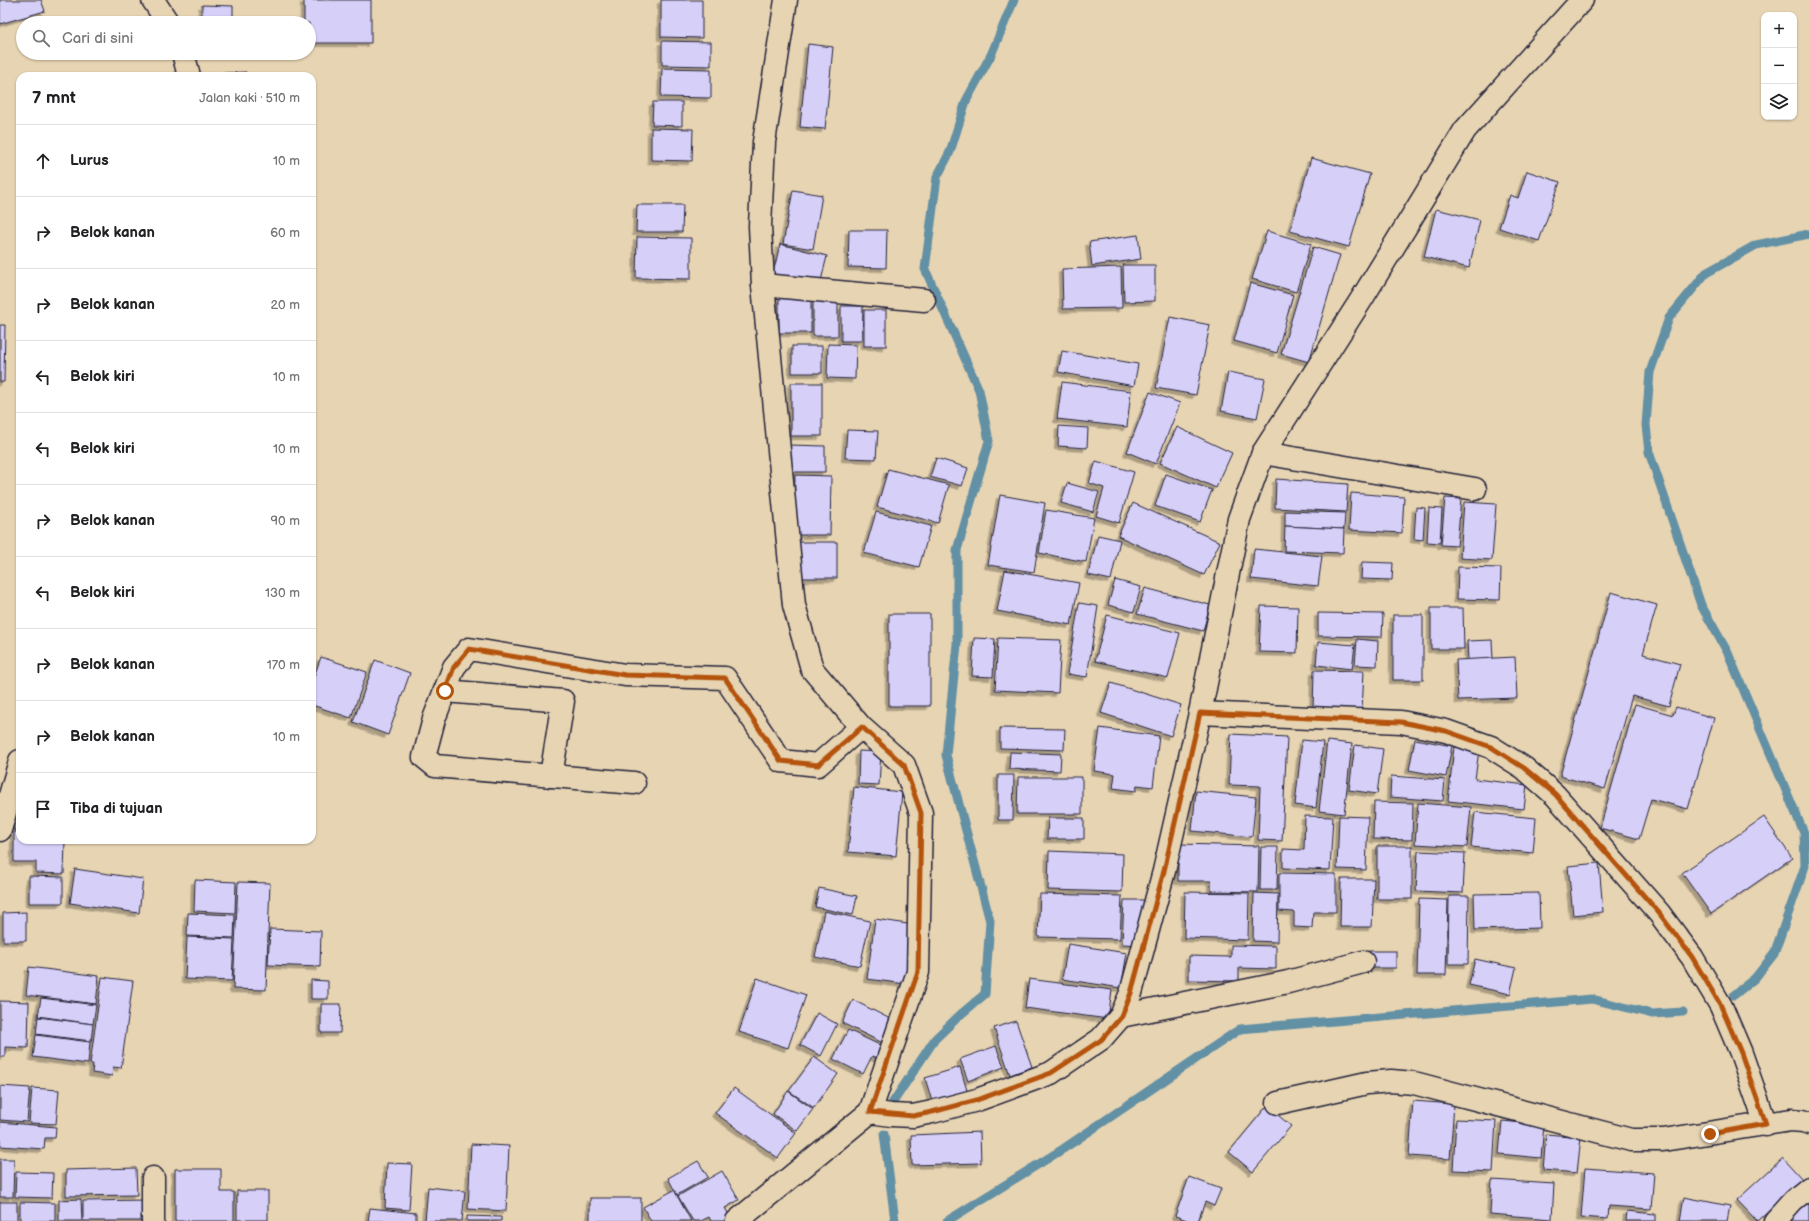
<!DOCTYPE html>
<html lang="id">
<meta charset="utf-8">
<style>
body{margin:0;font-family:"Balsamiq Sans",sans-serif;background:#f2f2f2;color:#202124}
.controls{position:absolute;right:12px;top:12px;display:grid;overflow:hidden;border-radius:8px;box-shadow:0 1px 3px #0004}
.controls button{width:36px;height:36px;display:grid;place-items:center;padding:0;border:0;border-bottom:1px solid #e0e0e0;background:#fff;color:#202124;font:20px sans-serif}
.stop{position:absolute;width:12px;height:12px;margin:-9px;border:3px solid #b45309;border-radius:50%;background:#fff}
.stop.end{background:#b45309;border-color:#fff;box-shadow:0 1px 4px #0008}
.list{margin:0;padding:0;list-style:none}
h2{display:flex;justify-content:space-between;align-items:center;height:52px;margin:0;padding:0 16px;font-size:17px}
h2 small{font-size:13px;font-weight:400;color:#757577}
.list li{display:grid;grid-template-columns:26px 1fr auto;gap:12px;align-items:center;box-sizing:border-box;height:72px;padding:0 16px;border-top:1px solid #e0e0e0}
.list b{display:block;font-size:15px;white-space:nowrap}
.list em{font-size:13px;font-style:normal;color:#757577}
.icon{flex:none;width:22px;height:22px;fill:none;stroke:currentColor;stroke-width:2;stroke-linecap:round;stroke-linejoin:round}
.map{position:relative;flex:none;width:1809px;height:1221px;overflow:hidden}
.search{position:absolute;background:#fff;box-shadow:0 1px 3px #0004;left:16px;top:16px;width:300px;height:44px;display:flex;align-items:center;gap:10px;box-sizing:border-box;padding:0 14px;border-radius:22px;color:#757577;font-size:15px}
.panel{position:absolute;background:#fff;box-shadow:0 1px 3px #0004;left:16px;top:72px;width:300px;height:772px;border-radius:12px}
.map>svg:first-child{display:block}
</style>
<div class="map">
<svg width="1809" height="1221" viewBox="0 0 1809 1221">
<defs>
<filter id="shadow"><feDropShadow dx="-3.5" dy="3.5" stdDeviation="0" flood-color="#0004"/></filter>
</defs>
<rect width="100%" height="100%" fill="#e7d4b2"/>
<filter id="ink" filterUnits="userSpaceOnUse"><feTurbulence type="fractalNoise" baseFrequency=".025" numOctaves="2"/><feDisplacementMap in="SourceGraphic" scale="8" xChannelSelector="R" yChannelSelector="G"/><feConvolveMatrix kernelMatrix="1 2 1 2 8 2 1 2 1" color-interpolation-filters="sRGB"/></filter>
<g filter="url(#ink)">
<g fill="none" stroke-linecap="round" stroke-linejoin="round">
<g stroke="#6290a5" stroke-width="9">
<polyline points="1734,995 1755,978 1774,954 1805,866 1804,833 1728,653 1701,605 1649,452 1646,425 1650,372 1669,318 1706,273 1756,245 1809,234"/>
<polyline points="891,1105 935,1039 960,1015 985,994 990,921 946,755 957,644 957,550 989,441 979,390 925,269 937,177 950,152 966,101 991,55 1014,0"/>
<polyline points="884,1134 895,1221"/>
<polyline points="947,1221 1063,1149 1240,1029 1592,999 1652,1014 1683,1012"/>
</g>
</g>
<g fill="#d6cff8" stroke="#22223b" filter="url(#shadow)">
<polygon points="0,0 41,0 45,11 0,24"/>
<polygon points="304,0 371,0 371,43 309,43 309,23 304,23"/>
<polygon points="661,0 702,0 702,38 661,37"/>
<polygon points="202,5 233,6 233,23 202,23"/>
<polygon points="662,41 711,42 711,66 662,65"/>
<polygon points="808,44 833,47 825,129 800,127"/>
<polygon points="662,68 711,69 711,98 661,97"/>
<polygon points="246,72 246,76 200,76 199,74"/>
<polygon points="653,102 682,102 682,126 652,125"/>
<polygon points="651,128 693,129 692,161 651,160"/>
<polygon points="1311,158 1370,174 1349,247 1290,231"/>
<polygon points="1527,171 1560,182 1539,241 1499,228 1510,195 1518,198"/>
<polygon points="793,190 822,195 813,249 783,244"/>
<polygon points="637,205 683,205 682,232 636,232"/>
<polygon points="1436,209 1480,220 1469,268 1424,257"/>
<polygon points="849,230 887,230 886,268 848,267"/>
<polygon points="1267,231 1311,244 1296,292 1252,279"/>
<polygon points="1138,235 1141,259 1092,266 1089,242"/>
<polygon points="637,237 691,238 691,279 636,278"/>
<polygon points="780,244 827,256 819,289 772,278"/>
<polygon points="1313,247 1340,255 1309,362 1281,354"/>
<polygon points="1123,265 1155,265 1155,301 1124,302"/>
<polygon points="1121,267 1122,308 1063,309 1062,269"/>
<polygon points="1250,283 1293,295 1277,353 1234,341"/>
<rect x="779" y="297" width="32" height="36"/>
<rect x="813" y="301" width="25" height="35"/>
<polygon points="841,306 863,306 862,341 841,341"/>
<rect x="864" y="310" width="22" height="36"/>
<polygon points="1170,317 1210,325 1196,395 1156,388"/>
<polygon points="0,325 5,325 4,382 0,382"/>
<polygon points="828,344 856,345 855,379 827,378"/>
<rect x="792" y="346" width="30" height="27"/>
<polygon points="1062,351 1138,364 1134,386 1058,372"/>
<polygon points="1228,372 1265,379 1257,418 1221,411"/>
<polygon points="1062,382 1131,391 1127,427 1057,419"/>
<rect x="791" y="383" width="31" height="53"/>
<polygon points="1150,392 1180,403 1156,464 1127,452"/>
<polygon points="1059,426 1088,428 1087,448 1058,446"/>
<polygon points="1177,427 1232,453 1216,488 1160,463"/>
<polygon points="847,430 878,431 876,459 845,458"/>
<polygon points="789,445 825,446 825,472 788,472"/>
<polygon points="936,458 968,468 962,486 930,477"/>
<polygon points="1096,461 1134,472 1119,523 1096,516 1104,488 1089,483"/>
<polygon points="888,469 949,485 938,523 877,507"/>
<polygon points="1166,474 1212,490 1200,522 1155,506"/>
<polygon points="795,475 831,476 830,535 794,535"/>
<polygon points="1276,479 1348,484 1346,512 1275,508"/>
<polygon points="1067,483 1099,492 1093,512 1061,503"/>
<polygon points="1351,493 1404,497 1402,533 1349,530"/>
<polygon points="1000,495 1045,503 1034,572 988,565"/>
<polygon points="1445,498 1461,499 1457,546 1441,545"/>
<polygon points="1464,502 1496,504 1492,560 1460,558"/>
<polygon points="1133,503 1220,542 1204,575 1118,536"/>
<polygon points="1416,507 1425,508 1423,540 1414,539"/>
<polygon points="1429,508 1442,509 1440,543 1427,542"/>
<polygon points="1046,510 1094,518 1086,562 1039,553"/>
<polygon points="1285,511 1345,513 1344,529 1285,526"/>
<polygon points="876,512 931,526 919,567 864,553"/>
<polygon points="1285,526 1344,529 1343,553 1284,551"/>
<polygon points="1098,535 1120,540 1111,580 1088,575"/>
<polygon points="796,542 837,542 837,578 795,578"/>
<polygon points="1254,549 1322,556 1318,586 1251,579"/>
<polygon points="1362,562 1393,563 1392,580 1361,579"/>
<polygon points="1458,567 1501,568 1500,600 1457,599"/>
<polygon points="1005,570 1079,583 1071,625 997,611"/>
<polygon points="1115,580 1141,587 1134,612 1108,605"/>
<polygon points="1145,588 1210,605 1203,631 1137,614"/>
<polygon points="1611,592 1657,605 1643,654 1680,664 1669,706 1632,696 1605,789 1560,776"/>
<polygon points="1079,603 1098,606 1087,677 1067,674"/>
<polygon points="1261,606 1298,607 1297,653 1259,652"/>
<polygon points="1431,608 1463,608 1464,649 1431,649"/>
<polygon points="1318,613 1383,614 1382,637 1318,636"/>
<rect x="889" y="614" width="41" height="92"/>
<polygon points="1107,615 1180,633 1168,678 1095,661"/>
<rect x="1393" y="615" width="30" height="65"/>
<polygon points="974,638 995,639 993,677 972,676"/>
<polygon points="998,638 1061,640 1058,693 995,690"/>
<polygon points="1357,639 1378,641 1377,666 1355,665"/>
<polygon points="1492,640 1493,659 1468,660 1467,641"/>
<polygon points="1318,642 1355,645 1352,669 1316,665"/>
<polygon points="321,657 367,672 351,718 312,705 312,682"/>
<polygon points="1515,657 1517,698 1458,700 1456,660"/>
<polygon points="375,660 410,673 388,735 353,722"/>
<polygon points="1314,670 1364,671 1362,711 1313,710"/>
<polygon points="1111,683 1181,705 1171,736 1101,713"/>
<polygon points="1635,704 1673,715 1676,707 1714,718 1688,809 1651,799 1639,839 1600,828"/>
<polygon points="1000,728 1065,729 1064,750 1000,748"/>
<polygon points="1100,728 1159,736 1153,787 1137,785 1136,791 1113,788 1115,774 1094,771"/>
<polygon points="1231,734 1287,737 1282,841 1258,840 1260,786 1229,785"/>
<polygon points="1415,739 1452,746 1446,777 1409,770"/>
<polygon points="1302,740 1323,742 1316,808 1295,805"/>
<polygon points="1327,741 1352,744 1344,814 1319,811"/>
<polygon points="1355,745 1383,749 1377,794 1349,790"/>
<polygon points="1454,747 1479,750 1475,779 1527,785 1524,809 1448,801"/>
<polygon points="859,751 881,752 879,785 858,784"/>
<polygon points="1010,752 1061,754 1060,771 1009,769"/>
<polygon points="998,775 1014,775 1013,820 998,820"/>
<polygon points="1391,776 1445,780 1443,801 1390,797"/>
<polygon points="1018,777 1082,777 1082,814 1017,814"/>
<polygon points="854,787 902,792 896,856 848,852"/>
<polygon points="1196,791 1256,797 1252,837 1192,831"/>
<rect x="14" y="798" width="6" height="32"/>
<polygon points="1374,802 1413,803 1412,840 1373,839"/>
<polygon points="1418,803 1471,807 1467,847 1415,844"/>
<polygon points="1475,812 1536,818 1533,853 1471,847"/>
<polygon points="1305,816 1333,817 1330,870 1283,868 1283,849 1304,850"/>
<polygon points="1339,816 1368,817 1366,870 1337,869"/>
<polygon points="1764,817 1792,858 1711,914 1682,873"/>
<polygon points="1048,818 1084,818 1084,839 1047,839"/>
<polygon points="14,832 20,832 20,840 65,840 64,874 36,873 36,862 14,862"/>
<polygon points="1178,844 1259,846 1258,892 1211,891 1211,881 1178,881"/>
<rect x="1377" y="846" width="35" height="53"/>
<polygon points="1261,847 1278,847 1277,890 1260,890"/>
<polygon points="1049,851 1123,854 1122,892 1048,890"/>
<polygon points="1418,851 1465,853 1463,893 1416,891"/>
<polygon points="1599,863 1603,912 1573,915 1568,866"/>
<polygon points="75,869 143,879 139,913 70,903"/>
<polygon points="1279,873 1336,874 1336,912 1313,912 1312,928 1294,927 1294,912 1279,911"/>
<polygon points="29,876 63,877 63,903 29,903"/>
<polygon points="1341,879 1374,879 1372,927 1340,927"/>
<polygon points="195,880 236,882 235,913 194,911"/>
<polygon points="238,882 270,883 266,990 233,989"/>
<polygon points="819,888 857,896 853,915 815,907"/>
<polygon points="1185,892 1249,893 1248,940 1184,938"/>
<polygon points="1254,893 1278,894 1277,942 1253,941"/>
<polygon points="1539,893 1540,928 1475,930 1474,894"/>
<polygon points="1040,894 1122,896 1120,939 1038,937"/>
<polygon points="1449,896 1469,896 1468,964 1448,964"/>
<polygon points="1419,899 1448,900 1446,975 1417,975"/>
<polygon points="1124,900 1144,900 1142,945 1122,944"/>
<polygon points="824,911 870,921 860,966 815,957"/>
<polygon points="26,912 26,941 3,941 3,913"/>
<polygon points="188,913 235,915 234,938 187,936"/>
<polygon points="875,919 914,925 906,984 867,979"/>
<polygon points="270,929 321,931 320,967 268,965"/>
<polygon points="187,937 234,939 232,981 185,979"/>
<polygon points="1068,944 1127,953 1121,988 1062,979"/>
<polygon points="1231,945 1276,946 1276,969 1239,968 1239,981 1189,980 1189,956 1231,957"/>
<rect x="1369" y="951" width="27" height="17"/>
<polygon points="1475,959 1516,968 1510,994 1469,985"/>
<polygon points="29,967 99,976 96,1004 26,995"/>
<polygon points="102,977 133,981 121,1068 113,1067 112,1076 92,1073 93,1064 90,1064"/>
<polygon points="757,978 806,995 788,1048 739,1032"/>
<polygon points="1029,979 1112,990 1108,1019 1025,1008"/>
<polygon points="311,980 328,981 328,999 311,999"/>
<polygon points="41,998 96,1005 93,1024 38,1016"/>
<polygon points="853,1000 898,1023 887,1045 842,1023"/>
<polygon points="0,1001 29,1002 28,1048 5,1047 5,1057 0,1057"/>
<polygon points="321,1004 341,1004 340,1033 321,1033"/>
<polygon points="817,1013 837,1024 821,1056 800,1045"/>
<polygon points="38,1017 93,1024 91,1041 36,1034"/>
<polygon points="1016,1021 1032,1067 1010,1075 994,1028"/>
<polygon points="848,1030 886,1048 881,1060 872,1056 863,1074 833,1059"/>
<polygon points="36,1035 90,1042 88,1064 33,1057"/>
<polygon points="996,1046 1004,1067 968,1081 960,1059"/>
<polygon points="814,1057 838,1074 814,1108 789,1091"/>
<polygon points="960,1067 969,1097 934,1108 925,1078"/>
<polygon points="0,1086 30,1088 27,1122 0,1120"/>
<polygon points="32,1088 59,1090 56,1124 29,1123"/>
<polygon points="734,1088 796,1133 778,1158 715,1113"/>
<polygon points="788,1091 813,1109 797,1131 773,1114"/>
<polygon points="1413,1101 1454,1104 1450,1159 1409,1156"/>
<polygon points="1267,1106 1291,1126 1253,1172 1229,1152"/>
<polygon points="1456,1119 1496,1121 1493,1172 1453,1170"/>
<polygon points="1502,1121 1544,1125 1541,1158 1499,1154"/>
<polygon points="0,1122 56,1127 55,1138 45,1138 44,1149 0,1146"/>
<polygon points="980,1132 981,1163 912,1165 911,1135"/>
<polygon points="1546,1134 1581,1137 1577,1173 1543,1170"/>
<polygon points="471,1144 509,1146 506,1211 468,1209"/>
<polygon points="1783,1158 1802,1179 1757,1221 1737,1200"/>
<polygon points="0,1159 14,1159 13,1197 0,1197"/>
<polygon points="698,1161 708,1177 677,1195 668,1178"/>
<polygon points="387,1163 412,1164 409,1210 385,1208"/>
<polygon points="136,1168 137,1195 66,1196 66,1170"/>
<polygon points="1585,1168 1654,1173 1651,1209 1609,1206 1608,1219 1581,1217"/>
<polygon points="175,1169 221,1169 221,1192 234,1192 234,1221 175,1221"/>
<polygon points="722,1171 739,1200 725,1208 731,1218 726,1221 711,1221 709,1217 701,1221 693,1221 678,1196"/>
<polygon points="16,1172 53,1173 52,1198 15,1197"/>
<polygon points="1189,1177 1221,1189 1214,1206 1205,1202 1198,1221 1190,1221 1175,1216"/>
<polygon points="1492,1180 1554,1184 1552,1219 1490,1214"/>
<polygon points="428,1187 465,1191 462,1221 425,1221"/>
<polygon points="674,1190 691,1221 651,1221 643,1207"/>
<rect x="237" y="1191" width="31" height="29"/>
<polygon points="1684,1197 1730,1206 1727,1221 1680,1221"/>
<rect x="590" y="1198" width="51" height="23"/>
<polygon points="81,1199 82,1221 59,1221 59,1200"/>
<polygon points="1809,1199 1809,1221 1789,1221"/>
<polygon points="147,1200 147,1221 83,1221 83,1201"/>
<rect x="0" y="1202" width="17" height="19"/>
<polygon points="20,1202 55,1203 55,1221 20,1221"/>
<polygon points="370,1208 416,1213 416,1221 368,1221"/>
<polygon points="1627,1211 1655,1214 1655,1221 1626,1221"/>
<polygon points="467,1216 501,1217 501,1221 467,1221"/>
</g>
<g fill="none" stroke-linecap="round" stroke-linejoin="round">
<defs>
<g id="street">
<polyline points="153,0 168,23"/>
<polyline points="183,53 189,76"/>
<polyline points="763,285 924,300"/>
<polyline points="1263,453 1475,489"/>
<polyline points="445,691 563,701 551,776"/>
<polyline points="1200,713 1401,722 1446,731 1491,747 1524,768 1555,795 1659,913 1692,957 1721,1006 1741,1053 1766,1125"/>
<polyline points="634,783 435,766 424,757 434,719 454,667 469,649 625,675 725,678 781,761 818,765 861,727"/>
<polyline points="0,830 20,761"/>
<polyline points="1121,1016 1288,982 1363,962"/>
<polyline points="1278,1103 1367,1083 1391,1081 1414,1083 1631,1140 1663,1140 1791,1120 1803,1121 1809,1123"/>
<polyline points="870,1112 891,1115 913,1116 932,1112 977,1100 1051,1073 1101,1039 1121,1016 1131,993 1164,871 1200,713 1239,519 1263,453 1361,300 1465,130 1582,0"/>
<polyline points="153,1221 153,1178"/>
<polyline points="737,1221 870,1112 918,972 921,813 904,765 861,727 812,669 794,605 763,285 760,226 764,142 786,0"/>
<polyline points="1775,1221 1793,1201 1809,1188"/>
</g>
</defs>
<use href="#street" stroke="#22223b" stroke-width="25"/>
<use href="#street" stroke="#e7d4b2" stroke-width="22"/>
</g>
</g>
<g fill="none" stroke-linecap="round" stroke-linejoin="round" filter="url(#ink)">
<polyline stroke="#b45309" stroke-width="5" points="445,691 454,667 469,649 625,675 725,678 781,761 818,765 862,727 904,765 921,813 918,972 870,1112 913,1116 932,1112 977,1100 1051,1073 1101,1040 1122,1016 1131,993 1164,871 1200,713 1401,722 1446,731 1491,747 1524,768 1555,794 1659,913 1692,957 1721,1006 1741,1053 1766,1124 1710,1134"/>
</g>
</svg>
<div class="controls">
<button>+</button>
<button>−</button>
<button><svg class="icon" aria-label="layers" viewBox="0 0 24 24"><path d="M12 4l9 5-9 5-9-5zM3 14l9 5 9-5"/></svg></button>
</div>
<div class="stop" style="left:445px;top:691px"></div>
<div class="stop end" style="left:1710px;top:1134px"></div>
<div class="search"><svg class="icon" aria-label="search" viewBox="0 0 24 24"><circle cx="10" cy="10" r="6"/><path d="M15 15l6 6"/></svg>Cari di sini</div>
<section class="panel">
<h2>7 mnt<small>Jalan kaki · 510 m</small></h2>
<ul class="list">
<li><svg class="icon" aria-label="ahead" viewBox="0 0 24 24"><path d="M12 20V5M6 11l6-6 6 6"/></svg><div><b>Lurus</b></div><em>10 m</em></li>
<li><svg class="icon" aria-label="right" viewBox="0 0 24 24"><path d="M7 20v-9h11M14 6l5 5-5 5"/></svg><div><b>Belok kanan</b></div><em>60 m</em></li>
<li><svg class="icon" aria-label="right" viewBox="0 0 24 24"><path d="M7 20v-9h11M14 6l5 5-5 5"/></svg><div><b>Belok kanan</b></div><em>20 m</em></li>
<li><svg class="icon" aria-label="left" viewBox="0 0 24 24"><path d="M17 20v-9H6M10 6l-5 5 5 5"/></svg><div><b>Belok kiri</b></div><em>10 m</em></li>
<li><svg class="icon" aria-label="left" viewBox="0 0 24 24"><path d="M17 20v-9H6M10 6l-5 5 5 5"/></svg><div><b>Belok kiri</b></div><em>10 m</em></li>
<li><svg class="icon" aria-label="right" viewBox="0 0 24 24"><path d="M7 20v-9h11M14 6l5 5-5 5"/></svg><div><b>Belok kanan</b></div><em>90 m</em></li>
<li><svg class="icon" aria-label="left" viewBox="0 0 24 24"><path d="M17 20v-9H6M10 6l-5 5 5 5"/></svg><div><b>Belok kiri</b></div><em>130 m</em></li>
<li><svg class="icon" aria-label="right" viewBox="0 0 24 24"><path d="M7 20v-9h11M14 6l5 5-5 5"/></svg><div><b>Belok kanan</b></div><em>170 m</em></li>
<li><svg class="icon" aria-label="right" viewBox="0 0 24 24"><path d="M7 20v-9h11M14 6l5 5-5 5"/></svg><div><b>Belok kanan</b></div><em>10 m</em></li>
<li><svg class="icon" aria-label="arrive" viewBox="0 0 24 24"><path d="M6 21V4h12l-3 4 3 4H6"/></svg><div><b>Tiba di tujuan</b></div></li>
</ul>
</section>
</div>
